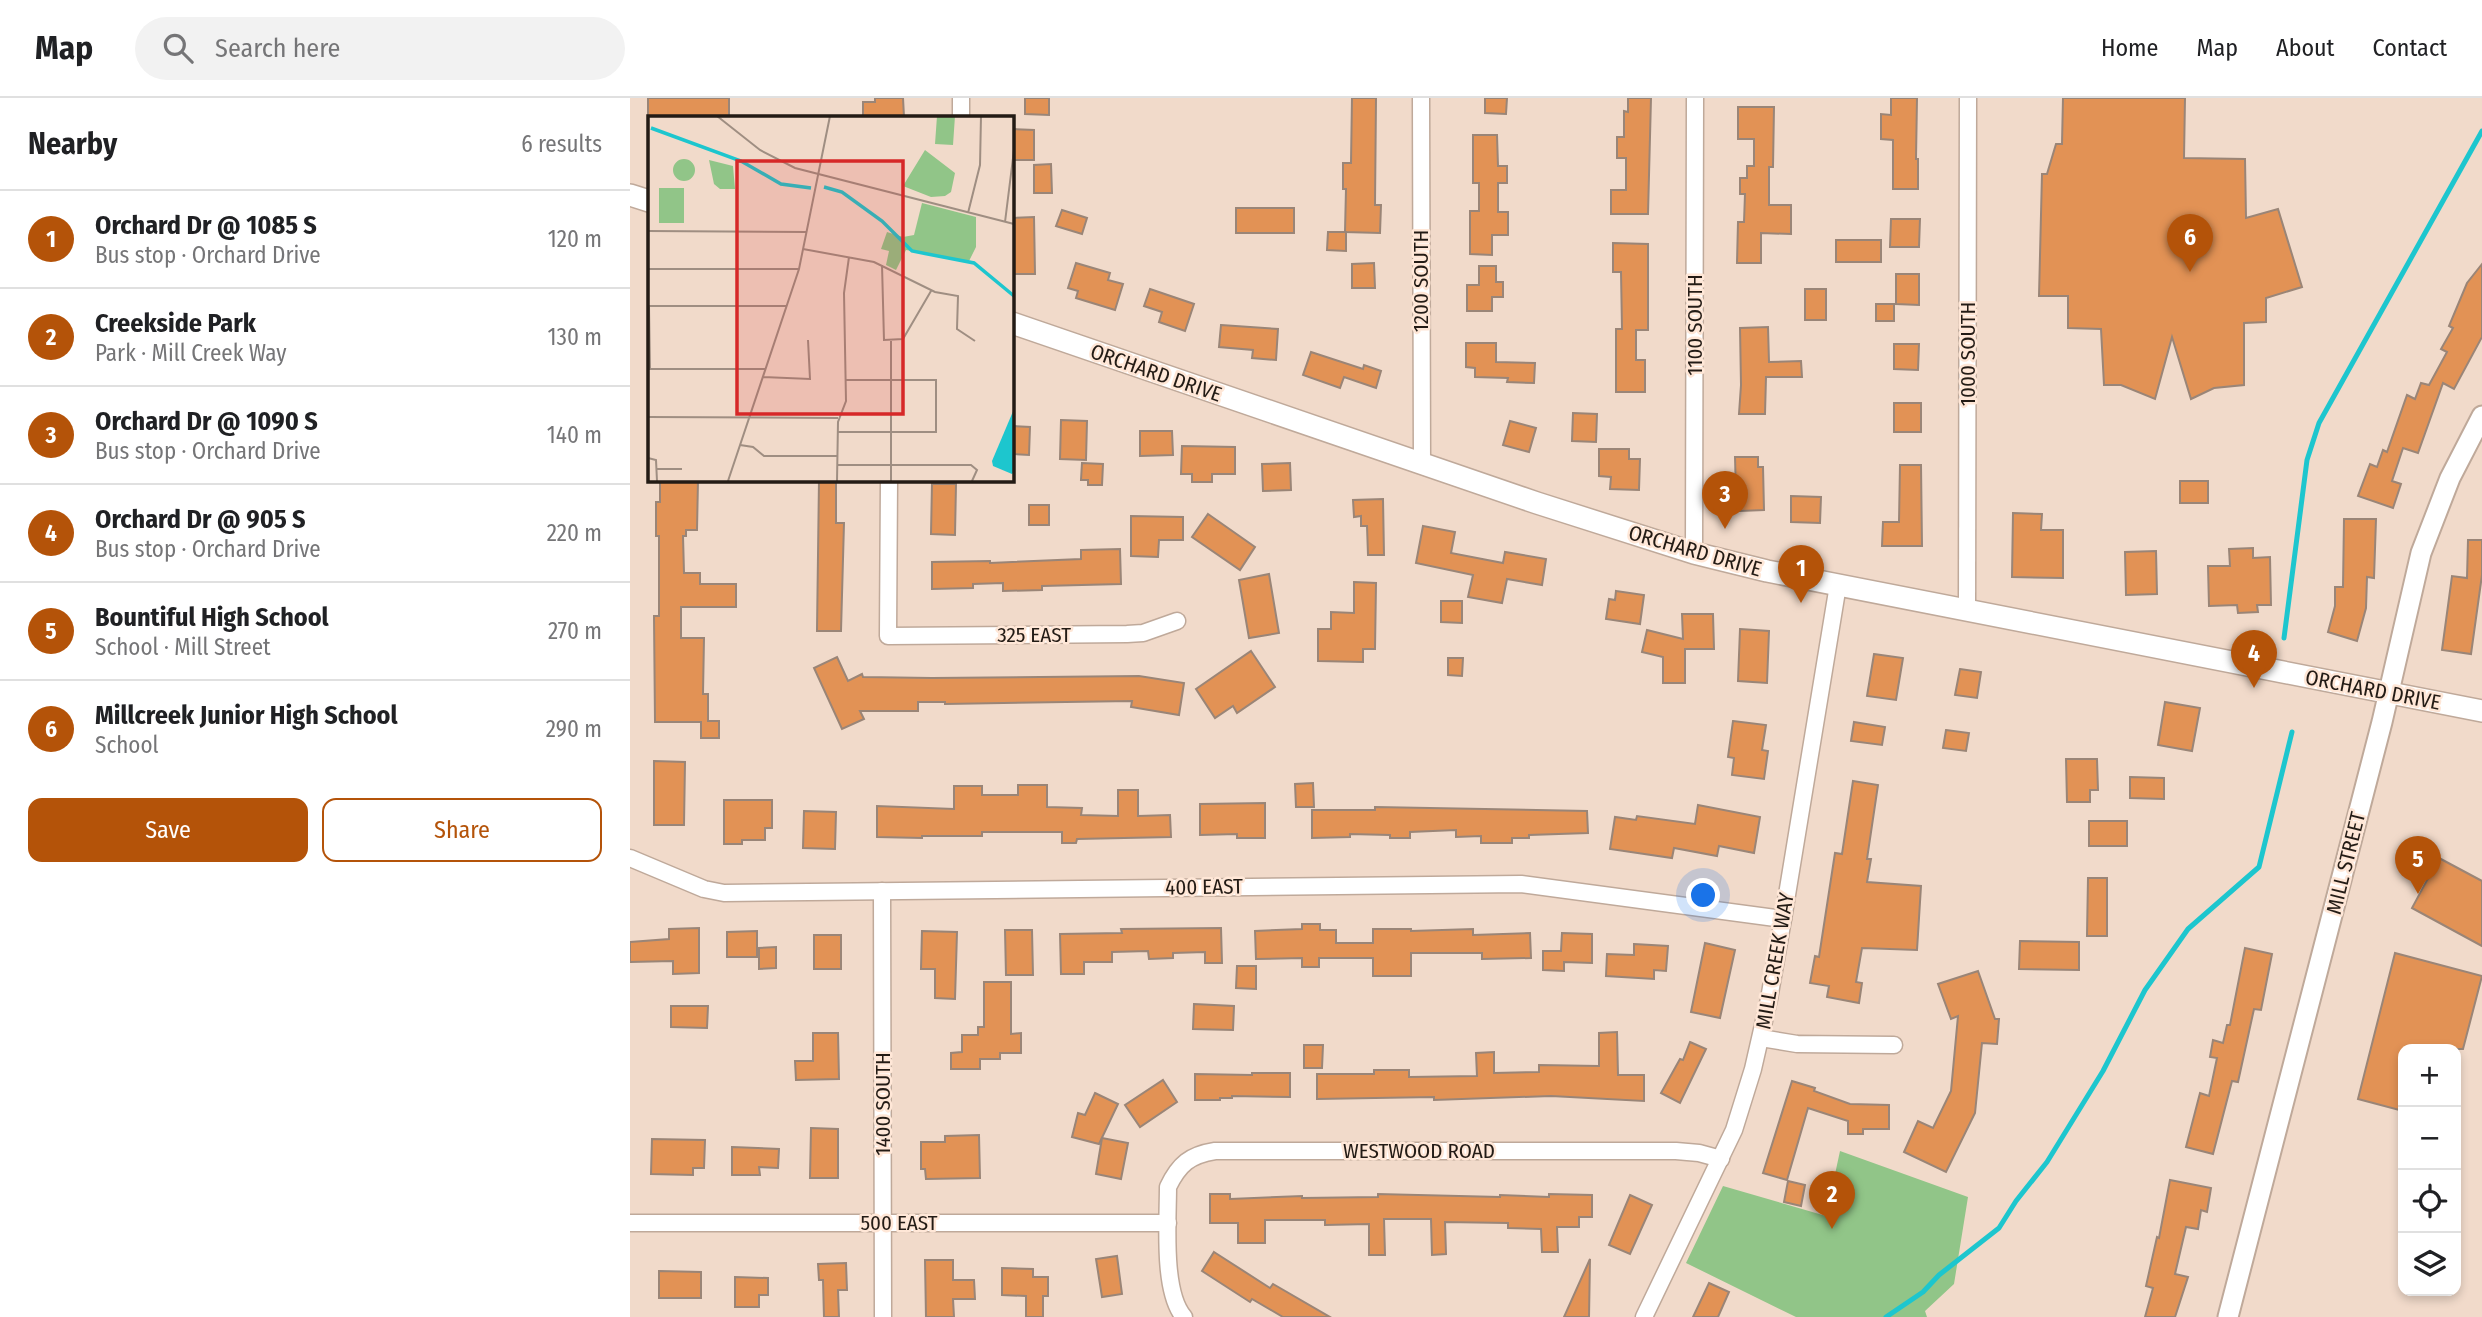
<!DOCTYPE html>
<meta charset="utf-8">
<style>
body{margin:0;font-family:"Fira Sans Condensed",sans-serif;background:#f2f2f2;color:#202124}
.controls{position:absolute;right:21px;bottom:21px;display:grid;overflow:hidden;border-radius:14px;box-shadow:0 4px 10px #0003}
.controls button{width:63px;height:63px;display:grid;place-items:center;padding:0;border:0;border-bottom:2px solid #e0e0e0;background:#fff;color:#202124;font:35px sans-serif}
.you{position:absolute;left:1074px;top:798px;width:24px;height:24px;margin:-18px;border:5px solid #fff;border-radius:50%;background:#1a73e8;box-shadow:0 0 0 10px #1a73e833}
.badge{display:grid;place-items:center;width:46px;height:46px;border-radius:50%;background:#b45309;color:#fff;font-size:23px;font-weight:700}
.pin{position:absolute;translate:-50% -58px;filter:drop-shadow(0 2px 4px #0008)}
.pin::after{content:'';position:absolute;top:37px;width:24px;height:21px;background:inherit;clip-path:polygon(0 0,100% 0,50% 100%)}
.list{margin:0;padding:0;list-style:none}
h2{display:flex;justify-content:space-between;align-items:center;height:91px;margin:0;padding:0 28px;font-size:30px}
h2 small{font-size:23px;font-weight:400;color:#757577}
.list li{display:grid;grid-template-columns:46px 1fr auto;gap:21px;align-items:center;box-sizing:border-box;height:98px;padding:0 28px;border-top:2px solid #e0e0e0}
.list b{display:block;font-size:26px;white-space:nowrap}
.list p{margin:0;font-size:23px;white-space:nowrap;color:#757577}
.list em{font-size:23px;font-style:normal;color:#757577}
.actions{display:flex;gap:14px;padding:21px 28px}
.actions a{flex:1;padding:16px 0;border:2px solid #b45309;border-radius:14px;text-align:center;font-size:24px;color:#b45309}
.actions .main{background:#b45309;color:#fff}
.icon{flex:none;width:38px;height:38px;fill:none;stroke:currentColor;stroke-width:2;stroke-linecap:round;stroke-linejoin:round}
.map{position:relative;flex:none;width:1852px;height:1219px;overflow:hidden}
header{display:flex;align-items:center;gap:42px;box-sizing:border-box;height:98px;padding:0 35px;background:#fff;border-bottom:2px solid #e0e0e0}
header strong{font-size:33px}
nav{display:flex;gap:38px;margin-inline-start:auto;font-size:24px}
.search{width:490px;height:63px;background:#f2f2f2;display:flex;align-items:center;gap:18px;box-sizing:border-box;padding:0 24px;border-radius:38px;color:#757577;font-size:26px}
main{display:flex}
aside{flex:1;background:#fff}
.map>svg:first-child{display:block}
</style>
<header>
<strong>Map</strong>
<div class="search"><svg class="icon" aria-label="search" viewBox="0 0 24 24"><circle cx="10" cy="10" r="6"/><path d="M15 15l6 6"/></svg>Search here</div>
<nav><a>Home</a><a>Map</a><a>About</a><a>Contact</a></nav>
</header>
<main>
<aside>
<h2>Nearby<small>6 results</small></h2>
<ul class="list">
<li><span class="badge">1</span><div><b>Orchard Dr @ 1085 S</b><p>Bus stop · Orchard Drive</p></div><em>120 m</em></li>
<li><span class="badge">2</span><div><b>Creekside Park</b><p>Park · Mill Creek Way</p></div><em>130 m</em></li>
<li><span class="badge">3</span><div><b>Orchard Dr @ 1090 S</b><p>Bus stop · Orchard Drive</p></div><em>140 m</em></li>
<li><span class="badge">4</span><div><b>Orchard Dr @ 905 S</b><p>Bus stop · Orchard Drive</p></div><em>220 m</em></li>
<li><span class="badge">5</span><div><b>Bountiful High School</b><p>School · Mill Street</p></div><em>270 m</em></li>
<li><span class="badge">6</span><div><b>Millcreek Junior High School</b><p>School</p></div><em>290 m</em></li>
</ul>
<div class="actions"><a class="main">Save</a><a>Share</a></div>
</aside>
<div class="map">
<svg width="1852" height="1219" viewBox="0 0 1852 1219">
<rect width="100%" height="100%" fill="#f1daca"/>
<polygon fill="#91c588" points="1210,1053 1338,1099 1324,1186 1295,1213 1297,1219 1166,1219 1056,1165 1093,1088 1196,1118"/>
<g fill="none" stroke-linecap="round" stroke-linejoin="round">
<g stroke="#1dc6ce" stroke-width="5">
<polyline points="1654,540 1677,362 1689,325 1852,33"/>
<polyline points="1256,1219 1293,1194 1309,1177 1369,1130 1386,1103 1417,1064 1473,973 1515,892 1558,831 1629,769 1662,634"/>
</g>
</g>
<g fill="#e29255" stroke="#9a8577" stroke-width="2">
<rect x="18" y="0" width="81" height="19"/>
<polygon points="245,0 273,0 274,19 233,19 233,4 245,4"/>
<polygon points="395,0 419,0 419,17 395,16"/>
<polygon points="722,0 746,0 745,107 751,107 750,135 715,134 716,91 713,91 713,65 721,65"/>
<polygon points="855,0 877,0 876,16 855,15"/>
<polygon points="998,0 1021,0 1018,116 981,116 981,92 996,92 996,60 987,60 987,39 994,39 994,13 998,14"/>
<polygon points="1261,0 1287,0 1286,61 1288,61 1288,91 1263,91 1263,42 1251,41 1251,16 1261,17"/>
<polygon points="1433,0 1555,0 1554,60 1615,61 1616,120 1648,111 1672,189 1636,200 1636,224 1614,225 1614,287 1584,290 1561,301 1542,239 1525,301 1491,287 1474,287 1471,231 1438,230 1438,198 1409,198 1412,76 1417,76 1426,46 1432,46"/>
<polygon points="1108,9 1144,9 1143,69 1139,69 1139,107 1161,107 1161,136 1131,135 1131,165 1107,165 1108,124 1114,124 1115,96 1110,96 1110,80 1117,80 1117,68 1124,68 1124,41 1108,41"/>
<polygon points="382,31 404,32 404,62 382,62"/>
<polygon points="843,37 867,37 868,68 877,68 877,85 868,85 868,114 878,114 878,137 862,137 862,157 840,156 840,113 849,113 849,85 843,85"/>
<polygon points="421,66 422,95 404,95 404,67"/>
<rect x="606" y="110" width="58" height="25"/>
<polygon points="432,112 457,120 452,136 426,128"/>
<polygon points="404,119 405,176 383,176 382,120"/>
<polygon points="1261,121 1290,121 1289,149 1260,149"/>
<polygon points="698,134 716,134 716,153 697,152"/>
<rect x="1206" y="142" width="45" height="22"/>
<polygon points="983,145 1018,146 1018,232 1006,232 1006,262 1015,262 1015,294 986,294 986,231 992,231 991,174 983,174"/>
<polygon points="446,165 480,175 478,182 493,186 485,212 446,200 448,193 438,190"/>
<polygon points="744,165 745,190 722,190 722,166"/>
<polygon points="1852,166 1852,239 1824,291 1813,285 1788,355 1773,350 1762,383 1771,386 1763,410 1728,398 1740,366 1747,369 1753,352 1757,354 1777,297 1785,301 1791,285 1799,287 1817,254 1811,251 1823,230 1819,228 1837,185"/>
<polygon points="849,168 866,168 866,184 873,184 873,199 862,199 862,213 837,213 837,187 849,187"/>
<polygon points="1266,176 1289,176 1289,207 1266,206"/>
<polygon points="520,191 564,206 555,233 529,224 532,214 514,208"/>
<rect x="1175" y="191" width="21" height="31"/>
<rect x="1246" y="206" width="18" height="17"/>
<polygon points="591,227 648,231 646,262 622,260 623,252 589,249"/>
<polygon points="1138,229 1139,264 1171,263 1172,279 1136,279 1135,316 1109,316 1111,287 1110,230"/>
<polygon points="836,245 866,245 866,264 905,265 904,285 877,284 878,280 845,279 845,270 836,269"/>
<polygon points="1264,246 1289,246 1288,272 1264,271"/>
<polygon points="681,254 733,271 734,267 751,273 746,290 714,279 710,290 673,277"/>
<rect x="1264" y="305" width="27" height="29"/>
<polygon points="943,315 967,316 966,344 942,343"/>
<polygon points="431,322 457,323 456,362 430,361"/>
<polygon points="880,323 906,330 899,354 873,347"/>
<polygon points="382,328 400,329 399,357 382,356"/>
<polygon points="510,333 542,333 543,357 510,358"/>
<polygon points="552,348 605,349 605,376 582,376 582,384 562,384 562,376 551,376"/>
<polygon points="969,351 999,351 999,361 1010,361 1009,392 980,391 981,379 969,378"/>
<polygon points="1105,359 1128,359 1128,369 1133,369 1134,412 1110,413 1110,396 1106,396"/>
<polygon points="452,365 473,366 472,387 458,387 458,382 451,382"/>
<polygon points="660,365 661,392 633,393 632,366"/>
<polygon points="1270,367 1291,367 1292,448 1252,448 1253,424 1269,424"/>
<polygon points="30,382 68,382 67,432 56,432 56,438 53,438 54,475 70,475 70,486 106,486 106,509 51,509 51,540 74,540 73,596 78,596 78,623 89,623 89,640 71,640 71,624 25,624 24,518 29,518 29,438 26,438 26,404 30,404"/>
<polygon points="189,382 206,382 206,425 214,425 211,533 187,533"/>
<rect x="1550" y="383" width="28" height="22"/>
<polygon points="302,386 326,386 325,437 301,436"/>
<polygon points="1161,398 1191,399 1190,425 1161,424"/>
<polygon points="753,401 754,457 738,457 737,428 731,428 731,418 724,419 723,402"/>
<rect x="399" y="407" width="20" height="20"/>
<polygon points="1383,415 1412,416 1411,432 1433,432 1433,480 1382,479"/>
<polygon points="578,416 625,449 610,472 562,439"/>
<polygon points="501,418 553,419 553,442 529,442 528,459 501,458"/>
<polygon points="1714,421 1746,421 1744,480 1737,479 1736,510 1727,543 1698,534 1705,508 1705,489 1713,489"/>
<polygon points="793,428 825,434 821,455 873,465 875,454 916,461 912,487 877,481 872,505 838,499 843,477 786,465"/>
<polygon points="1838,442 1852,442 1852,477 1841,556 1812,552 1822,478 1837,480"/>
<polygon points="1623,450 1623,460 1640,459 1641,507 1627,507 1628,514 1608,515 1607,507 1579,508 1578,468 1600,468 1599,451"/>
<polygon points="490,451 491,486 412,488 412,492 373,493 373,485 343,486 343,490 302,491 302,464 360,463 360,465 451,461 451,452"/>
<polygon points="1526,453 1527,496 1496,497 1495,454"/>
<polygon points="639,476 649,535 619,540 609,482"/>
<polygon points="724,484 746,485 745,551 733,551 733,564 688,563 688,531 701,531 701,514 724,515"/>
<polygon points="986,493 1014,497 1010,526 976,521 979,501 985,502"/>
<polygon points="811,503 832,503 832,525 811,524"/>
<polygon points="1052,516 1083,516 1084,551 1055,551 1055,585 1033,585 1033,559 1012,554 1017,532 1053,541"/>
<polygon points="1110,531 1139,533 1137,585 1108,583"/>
<polygon points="621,553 645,589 607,615 603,608 585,620 566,591"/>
<polygon points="1244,556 1273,560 1266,602 1237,598"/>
<polygon points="207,559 218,583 232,576 233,579 302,580 509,578 554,585 549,617 501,609 502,603 315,606 315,604 288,604 288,613 230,613 234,621 212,631 184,570"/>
<polygon points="818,560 833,560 832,578 818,577"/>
<polygon points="1330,571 1351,574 1347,600 1325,597"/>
<polygon points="1535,604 1570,610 1562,653 1528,647"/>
<polygon points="1103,623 1136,627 1132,652 1138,653 1134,681 1102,677 1104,660 1098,659"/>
<polygon points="1224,624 1255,629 1252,647 1221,643"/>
<polygon points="1316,632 1339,635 1336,653 1313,650"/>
<polygon points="1436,661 1467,661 1468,692 1460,692 1460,704 1437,704"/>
<polygon points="24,663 55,664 54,727 24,727"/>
<polygon points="1500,679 1534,680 1534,701 1500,700"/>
<polygon points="1223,683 1248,687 1237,761 1241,761 1237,784 1291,788 1287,852 1232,850 1226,884 1232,885 1229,905 1197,899 1199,888 1180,885 1185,858 1189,859 1205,755 1212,756"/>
<polygon points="683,685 684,709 666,709 665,686"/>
<polygon points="388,687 417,687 417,709 452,710 451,717 488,718 488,692 508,692 508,718 540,717 541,739 447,741 446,745 432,745 432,734 352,734 352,738 292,738 292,740 247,739 247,708 324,711 324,688 352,688 352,697 388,697"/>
<polygon points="94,702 142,702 142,730 135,730 135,742 112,742 112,746 94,746"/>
<polygon points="635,705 635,740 607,740 607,736 570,737 570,706"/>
<polygon points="1068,707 1130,719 1124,755 1089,748 1087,758 1044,750 1042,760 980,751 985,719 1006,722 1007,718 1065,726"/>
<polygon points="745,709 957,713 958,735 899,737 899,740 882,740 882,745 851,745 851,738 826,739 826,732 780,734 780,740 760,740 760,737 720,736 720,739 682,740 682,712 745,712"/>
<polygon points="174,713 206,714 205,751 173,750"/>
<rect x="1459" y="723" width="38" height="25"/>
<polygon points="1809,760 1852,783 1852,848 1782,810"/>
<polygon points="1458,780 1477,780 1477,838 1457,838"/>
<polygon points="672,826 690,826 690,832 706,832 706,845 743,845 743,831 781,831 781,833 843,831 843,837 900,835 901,860 852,861 852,855 781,855 781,878 743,878 743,860 689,860 689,869 672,869 672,860 626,861 625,833 672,831"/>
<polygon points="69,830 69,875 43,876 43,863 0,864 0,844 39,841 39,831"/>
<polygon points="591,830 592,865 575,865 575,854 543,855 543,860 519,861 518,853 482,854 482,864 454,864 454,876 431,876 430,836 492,835 491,831"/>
<polygon points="375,832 402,832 403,877 376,877"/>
<polygon points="127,833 127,859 97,859 97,834"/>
<polygon points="292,833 327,834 325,901 305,900 305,871 291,871"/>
<polygon points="932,835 962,836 962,865 934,864 934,873 913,872 913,853 931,853"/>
<rect x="184" y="837" width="27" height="34"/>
<polygon points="1390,843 1449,844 1449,872 1389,871"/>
<polygon points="1075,845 1105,852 1090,920 1061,914"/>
<polygon points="1004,846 1038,848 1036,873 1024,872 1024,881 976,878 977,856 1004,857"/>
<polygon points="146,849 146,870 129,871 129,850"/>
<polygon points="1615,850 1642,856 1631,912 1624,911 1608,984 1602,983 1583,1056 1556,1049 1570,995 1579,998 1587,960 1580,959 1583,942 1593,945 1597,927 1600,927"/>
<polygon points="1765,855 1852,878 1833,951 1773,951 1773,1013 1728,1001"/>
<polygon points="607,868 626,868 626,891 606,890"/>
<polygon points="1348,873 1365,921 1369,921 1367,946 1352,945 1345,1015 1316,1074 1274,1054 1288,1023 1303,1030 1321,993 1328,918 1321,921 1308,886"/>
<polygon points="354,884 381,884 381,936 391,935 391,955 370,955 370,961 350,961 350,971 321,971 321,955 332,954 332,937 348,937 348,929 354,929"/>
<polygon points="564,906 604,908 603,932 563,931"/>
<polygon points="41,908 78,908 77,930 41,929"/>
<polygon points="987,934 988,977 1014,977 1014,1003 921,998 804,1002 804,999 687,1001 687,976 744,976 744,972 779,972 779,979 847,978 846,955 864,954 864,975 909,974 909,967 969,968 969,935"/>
<polygon points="183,935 208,935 209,981 166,982 165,963 183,963"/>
<polygon points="1060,944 1076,951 1050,1005 1031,995 1050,961 1053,962"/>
<polygon points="674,947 693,947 692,970 674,970"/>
<polygon points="622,975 660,975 660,999 602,998 602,1000 590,1000 590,1002 565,1002 565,976 622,977"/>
<polygon points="533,982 547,1004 510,1029 495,1007"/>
<polygon points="1162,983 1185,990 1184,993 1220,1006 1259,1007 1259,1031 1233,1031 1233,1036 1218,1036 1218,1023 1178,1010 1157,1082 1133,1075"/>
<polygon points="465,995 488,1006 469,1046 442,1039 448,1015 455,1017"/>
<polygon points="181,1030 208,1031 208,1080 180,1080"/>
<polygon points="349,1037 350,1080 296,1081 295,1071 291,1071 291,1044 315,1044 315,1038"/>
<polygon points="472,1040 498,1045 491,1081 466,1076"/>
<polygon points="22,1041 75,1042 74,1070 63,1070 63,1077 21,1076"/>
<polygon points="102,1049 149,1051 148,1070 129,1069 130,1077 102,1077"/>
<polygon points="1540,1082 1581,1090 1577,1114 1571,1112 1568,1131 1556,1129 1545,1176 1558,1179 1545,1219 1515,1219 1523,1190 1516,1188 1527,1139 1529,1140"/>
<polygon points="1158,1083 1175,1087 1171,1108 1154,1104"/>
<polygon points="580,1096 600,1096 600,1101 672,1098 672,1100 748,1099 748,1096 870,1099 870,1097 919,1099 919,1096 962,1097 962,1119 949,1119 949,1129 927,1129 928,1154 912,1154 911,1131 878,1130 878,1125 815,1124 816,1156 802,1157 801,1121 754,1121 755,1157 739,1157 739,1126 695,1127 695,1122 635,1122 635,1145 608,1145 608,1125 580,1125"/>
<polygon points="1000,1097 1022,1107 1000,1156 979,1147"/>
<polygon points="584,1154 640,1190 643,1186 700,1219 653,1219 622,1201 620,1204 572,1173"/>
<polygon points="487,1158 492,1196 472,1199 466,1161"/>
<polygon points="960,1161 959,1219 934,1219"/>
<polygon points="295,1162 323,1162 323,1182 344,1182 345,1201 323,1201 324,1219 296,1219"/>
<polygon points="216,1165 217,1192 208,1192 209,1219 194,1219 193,1182 189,1182 188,1166"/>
<polygon points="372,1170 403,1171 403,1179 418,1179 418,1198 413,1198 413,1219 396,1219 396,1198 372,1197"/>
<polygon points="29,1173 71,1174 71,1200 29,1200"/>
<polygon points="105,1179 138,1180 138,1197 129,1197 129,1209 105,1209"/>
<polygon points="1079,1185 1099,1194 1088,1219 1063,1219"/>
</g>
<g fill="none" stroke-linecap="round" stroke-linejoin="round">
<defs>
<g id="minor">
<polyline points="331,0 331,19"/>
<polyline points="791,0 792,365"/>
<polyline points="259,382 258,538 497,536 513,535 547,523"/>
<polyline points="1064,455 1065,0"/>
<polyline points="1337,512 1338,0"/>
<polyline points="0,760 74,791 94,795 891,786 1153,821"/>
<polyline points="252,793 253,1219"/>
<polyline points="1131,940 1167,946 1264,947"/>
<polyline points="0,1125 538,1125"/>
<path d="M554 1219C532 1194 538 1122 538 1089 549 1066 560 1057 585 1053H1046L1069 1055 1091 1061"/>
<polyline points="1014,1219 1104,1032 1123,971 1139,901 1153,821 1208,487"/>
</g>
<polyline id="tertiary" points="1598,1219 1752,624 1791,455 1820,380 1852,318"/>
<g id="secondary">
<polyline points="0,97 19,103"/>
<polyline points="382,225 907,405 1064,455 1137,473 1852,613"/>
</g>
</defs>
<use href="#minor" stroke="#bfa99a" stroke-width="19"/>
<use href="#tertiary" stroke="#bfa99a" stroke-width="23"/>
<use href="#secondary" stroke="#bfa99a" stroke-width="24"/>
<use href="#minor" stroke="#fff" stroke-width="16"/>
<use href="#tertiary" stroke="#fff" stroke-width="19"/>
<use href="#secondary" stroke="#fff" stroke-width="21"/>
</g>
<g text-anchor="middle" stroke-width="5" stroke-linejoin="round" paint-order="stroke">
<g font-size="21" fill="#231b15" stroke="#ffe7d7">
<text transform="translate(791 183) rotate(-90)" y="7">1200 SOUTH</text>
<text transform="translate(1065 227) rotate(-90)" y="7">1100 SOUTH</text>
<text transform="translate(1338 256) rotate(-90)" y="7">1000 SOUTH</text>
<text transform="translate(526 275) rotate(19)" y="7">ORCHARD DRIVE</text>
<text transform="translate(1065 453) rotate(16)" y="7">ORCHARD DRIVE</text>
<text x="404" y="544">325 EAST</text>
<text transform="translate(1743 592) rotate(11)" y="7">ORCHARD DRIVE</text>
<text transform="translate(1716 765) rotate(-76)" y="7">MILL STREET</text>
<text transform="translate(574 789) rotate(-1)" y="7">400 EAST</text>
<text transform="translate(1145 863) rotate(-80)" y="7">MILL CREEK WAY</text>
<text transform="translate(253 1006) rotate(-90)" y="7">1400 SOUTH</text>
<text x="789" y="1060">WESTWOOD ROAD</text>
<text x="269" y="1132">500 EAST</text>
</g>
</g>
<g transform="translate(18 18)">
<rect width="366" height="366" fill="#f1daca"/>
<path d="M289 0H307L305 29 287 28ZM277 34 307 57 303 76 297 80 283 81 255 70ZM25 54a11 11 0 1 1 22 0a11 11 0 1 1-22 0ZM61 44 85 50 87 73H72L66 68ZM11 72H36V107H11ZM274 87 328 101V131L321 145 258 134 248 154 238 149 241 135 233 133 239 116 255 121 266 119Z" fill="#91c588"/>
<path d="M366 293V356L364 358 345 350 344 345Z" fill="#1dc6ce"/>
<path fill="none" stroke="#1dc6ce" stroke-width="3.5" d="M3 12 93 45 133 68 163 72M176 71 194 76 234 105 264 135 326 147 366 180"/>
<path fill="none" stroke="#9f8e82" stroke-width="2" d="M69 0 112 34 147 52 366 108M320 97 332 49 333 0M357 106 366 34M0 115 159 116M155 133 226 146 287 176 310 180 309 213 327 225M234 149 236 224 255 223 283 175M0 153H151M0 190H138M1 191 2 253M243 225V365M0 253H117M115 261 162 263 160 224M0 301 190 302M189 316H288V264H197M92 329 105 331 116 340H189M0 342 8 344 9 365M189 349H323L329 354 324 365M9 353H34M80 365 151 153 182 0M189 365 190 306 198 285 196 177 201 141"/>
<path fill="#d62828" fill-opacity="0.15" stroke="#d62828" stroke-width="3.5" d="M89 45H255V298H89Z"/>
<rect width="366" height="366" fill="none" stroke="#231b15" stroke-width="3.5"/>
</g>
</svg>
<div class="controls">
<button>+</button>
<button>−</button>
<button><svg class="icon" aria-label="locate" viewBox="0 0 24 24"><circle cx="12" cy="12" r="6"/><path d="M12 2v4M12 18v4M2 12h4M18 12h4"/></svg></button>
<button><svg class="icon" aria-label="layers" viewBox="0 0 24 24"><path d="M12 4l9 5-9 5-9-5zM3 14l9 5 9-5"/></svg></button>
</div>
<div class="you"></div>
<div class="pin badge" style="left:1171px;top:505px">1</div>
<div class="pin badge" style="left:1202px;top:1131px">2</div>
<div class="pin badge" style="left:1095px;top:431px">3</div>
<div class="pin badge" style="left:1624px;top:590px">4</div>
<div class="pin badge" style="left:1788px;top:796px">5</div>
<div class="pin badge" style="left:1560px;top:174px">6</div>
</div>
</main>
